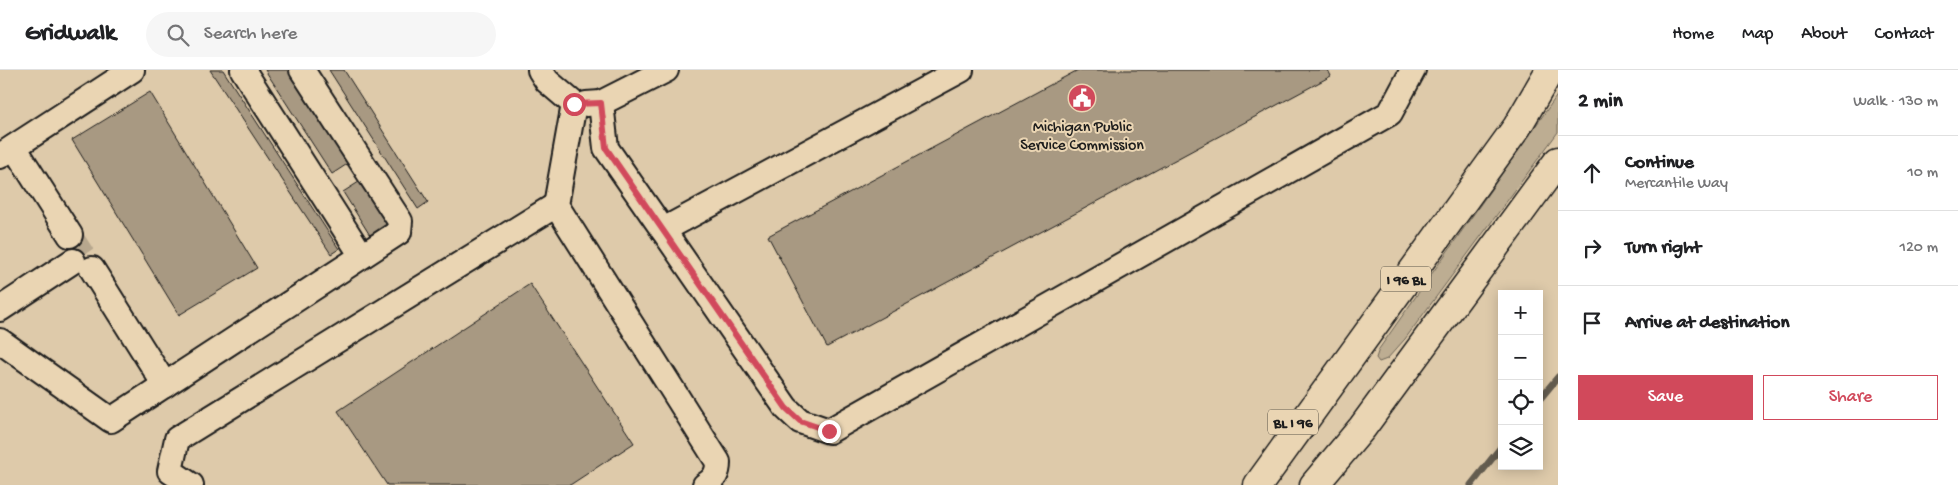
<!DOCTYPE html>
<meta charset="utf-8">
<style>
body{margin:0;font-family:"Gochi Hand",sans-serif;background:#f6f6f6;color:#202124}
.controls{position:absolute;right:15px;bottom:15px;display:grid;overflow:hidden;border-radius:0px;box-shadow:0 2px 12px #0003}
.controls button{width:45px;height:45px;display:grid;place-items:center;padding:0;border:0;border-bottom:1px solid #e0e0e0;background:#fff;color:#202124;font:25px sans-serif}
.stop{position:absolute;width:15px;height:15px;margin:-11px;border:4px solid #d1495b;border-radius:50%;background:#fff}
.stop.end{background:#d1495b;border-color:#fff;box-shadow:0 1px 5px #0008}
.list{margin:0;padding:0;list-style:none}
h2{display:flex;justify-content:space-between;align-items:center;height:65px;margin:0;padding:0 20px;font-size:21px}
h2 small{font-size:16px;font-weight:400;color:#757577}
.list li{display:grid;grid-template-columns:32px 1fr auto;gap:15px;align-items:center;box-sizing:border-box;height:75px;padding:0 20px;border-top:1px solid #e0e0e0}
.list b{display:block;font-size:19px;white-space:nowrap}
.list p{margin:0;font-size:16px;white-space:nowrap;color:#757577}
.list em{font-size:16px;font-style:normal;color:#757577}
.actions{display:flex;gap:10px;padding:15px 20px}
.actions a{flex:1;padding:11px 0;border:1px solid #d1495b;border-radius:0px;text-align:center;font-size:18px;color:#d1495b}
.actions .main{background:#d1495b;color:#fff}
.icon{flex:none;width:28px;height:28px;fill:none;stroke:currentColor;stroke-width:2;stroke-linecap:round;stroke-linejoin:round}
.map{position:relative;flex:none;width:1558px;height:415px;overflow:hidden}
header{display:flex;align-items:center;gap:30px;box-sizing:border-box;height:70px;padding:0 25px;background:#fff;border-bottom:1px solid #e0e0e0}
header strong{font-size:24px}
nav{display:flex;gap:28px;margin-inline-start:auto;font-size:18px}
.search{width:350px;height:45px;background:#f6f6f6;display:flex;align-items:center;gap:12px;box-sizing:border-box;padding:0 18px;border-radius:28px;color:#757577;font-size:19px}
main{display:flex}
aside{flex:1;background:#fff}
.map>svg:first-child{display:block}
</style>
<header>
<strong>Gridwalk</strong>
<div class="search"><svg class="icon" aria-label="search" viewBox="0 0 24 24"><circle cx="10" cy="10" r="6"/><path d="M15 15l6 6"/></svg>Search here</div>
<nav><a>Home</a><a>Map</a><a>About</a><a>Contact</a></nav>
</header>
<main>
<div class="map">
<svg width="1558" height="415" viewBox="0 0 1558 415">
<rect width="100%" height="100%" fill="#decaaa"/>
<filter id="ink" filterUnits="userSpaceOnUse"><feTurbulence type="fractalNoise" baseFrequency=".02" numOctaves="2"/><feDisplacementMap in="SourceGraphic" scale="10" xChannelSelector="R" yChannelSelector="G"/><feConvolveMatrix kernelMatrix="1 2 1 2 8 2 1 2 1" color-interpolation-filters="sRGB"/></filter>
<g filter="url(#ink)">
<polygon fill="#bdad92" stroke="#6c6457" points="1558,24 1558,62 1405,269 1387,289 1379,292 1376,288 1379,279"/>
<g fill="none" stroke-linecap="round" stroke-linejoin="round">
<g stroke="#635c50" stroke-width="7">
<polyline points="1539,330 1558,307"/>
<polyline points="1471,415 1502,376"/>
</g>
</g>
<g fill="#a89982" stroke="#1c1c1c">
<polygon points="210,0 223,0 339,179 331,184"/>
<polygon points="265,0 293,0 352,91 332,104"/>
<polygon points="329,0 344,0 428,132 418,139"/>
<polygon points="1078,0 1328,0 1331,6 827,277 768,166"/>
<polygon points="150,22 257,198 179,245 72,70"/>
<polygon points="362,110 390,155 371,167 343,122"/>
<polygon points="530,214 634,373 570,415 387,415 338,341"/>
</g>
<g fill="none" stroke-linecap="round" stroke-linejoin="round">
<polyline stroke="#b7a78e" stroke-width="24" stroke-dasharray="24 12" stroke-linecap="butt" points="70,165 92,199"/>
<defs>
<g id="minor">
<polyline points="243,0 362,186"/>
<polyline points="540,0 547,11 574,34"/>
<polyline points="601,33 606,78 663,160 961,0"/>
<path d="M574 34 556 135 718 392C718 403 715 409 705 415"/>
<polyline points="586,34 601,33 666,0"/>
<polyline points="14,77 70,165"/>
<polyline points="0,86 132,0"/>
<polyline points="663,160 786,338 800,351 829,361 1390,43 1413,0"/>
<polyline points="92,199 165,315"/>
<polyline points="0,239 73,191"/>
<polyline points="0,271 111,350 399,162 400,151 302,0"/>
<polyline points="191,415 170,401 177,369 556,135"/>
</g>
<g id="highway">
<polyline points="1258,415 1517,57 1550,0"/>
<polyline points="1314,415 1362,358 1558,91"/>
</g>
</defs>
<use href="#minor" stroke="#1c1c1c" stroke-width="28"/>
<use href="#highway" stroke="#1c1c1c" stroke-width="31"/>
<use href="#minor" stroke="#ead5b3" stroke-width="24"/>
<use href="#highway" stroke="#ead5b3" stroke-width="28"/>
</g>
</g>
<g fill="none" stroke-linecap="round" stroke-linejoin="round" filter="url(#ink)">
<polyline stroke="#d1495b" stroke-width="6" points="574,34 601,33 606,78 786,338 800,351 829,361"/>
</g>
<defs>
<symbol id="civic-disc" viewBox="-11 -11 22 22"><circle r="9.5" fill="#d1495b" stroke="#ead5b3"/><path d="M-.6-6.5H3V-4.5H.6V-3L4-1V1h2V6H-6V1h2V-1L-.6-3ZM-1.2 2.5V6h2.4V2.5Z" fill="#fff"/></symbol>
</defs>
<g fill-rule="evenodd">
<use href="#civic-disc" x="1066" y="12" width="32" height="32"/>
</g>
<g text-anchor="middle" stroke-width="4" stroke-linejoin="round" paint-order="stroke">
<g fill="#ead5b3" stroke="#5a5449" stroke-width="1">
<rect x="1381" y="196.5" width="50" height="25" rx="4"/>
<rect x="1268" y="339.5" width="50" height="25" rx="4"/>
</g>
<g font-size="15" font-weight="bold" fill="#1c1c1c">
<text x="1406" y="214">I 96 BL</text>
<text x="1293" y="357">BL I 96</text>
</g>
<g font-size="16" fill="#1c1c1c" stroke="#ead5b3">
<text x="1082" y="61">Michigan Public<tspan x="1082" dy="18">Service Commission</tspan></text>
</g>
</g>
</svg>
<div class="controls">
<button>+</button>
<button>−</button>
<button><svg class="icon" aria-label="locate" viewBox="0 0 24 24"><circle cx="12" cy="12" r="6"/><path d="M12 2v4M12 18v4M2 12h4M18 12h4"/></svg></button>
<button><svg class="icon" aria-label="layers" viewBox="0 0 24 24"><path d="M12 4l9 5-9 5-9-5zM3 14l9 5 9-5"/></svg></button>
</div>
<div class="stop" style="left:574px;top:34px"></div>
<div class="stop end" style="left:829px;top:361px"></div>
</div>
<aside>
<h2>2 min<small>Walk · 130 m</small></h2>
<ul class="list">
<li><svg class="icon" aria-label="ahead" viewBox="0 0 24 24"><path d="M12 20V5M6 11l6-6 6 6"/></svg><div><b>Continue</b><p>Mercantile Way</p></div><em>10 m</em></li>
<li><svg class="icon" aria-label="right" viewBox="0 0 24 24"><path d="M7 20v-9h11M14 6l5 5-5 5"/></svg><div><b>Turn right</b></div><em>120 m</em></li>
<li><svg class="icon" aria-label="arrive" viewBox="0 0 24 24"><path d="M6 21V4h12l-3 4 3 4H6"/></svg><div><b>Arrive at destination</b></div></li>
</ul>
<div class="actions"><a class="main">Save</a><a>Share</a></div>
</aside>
</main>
